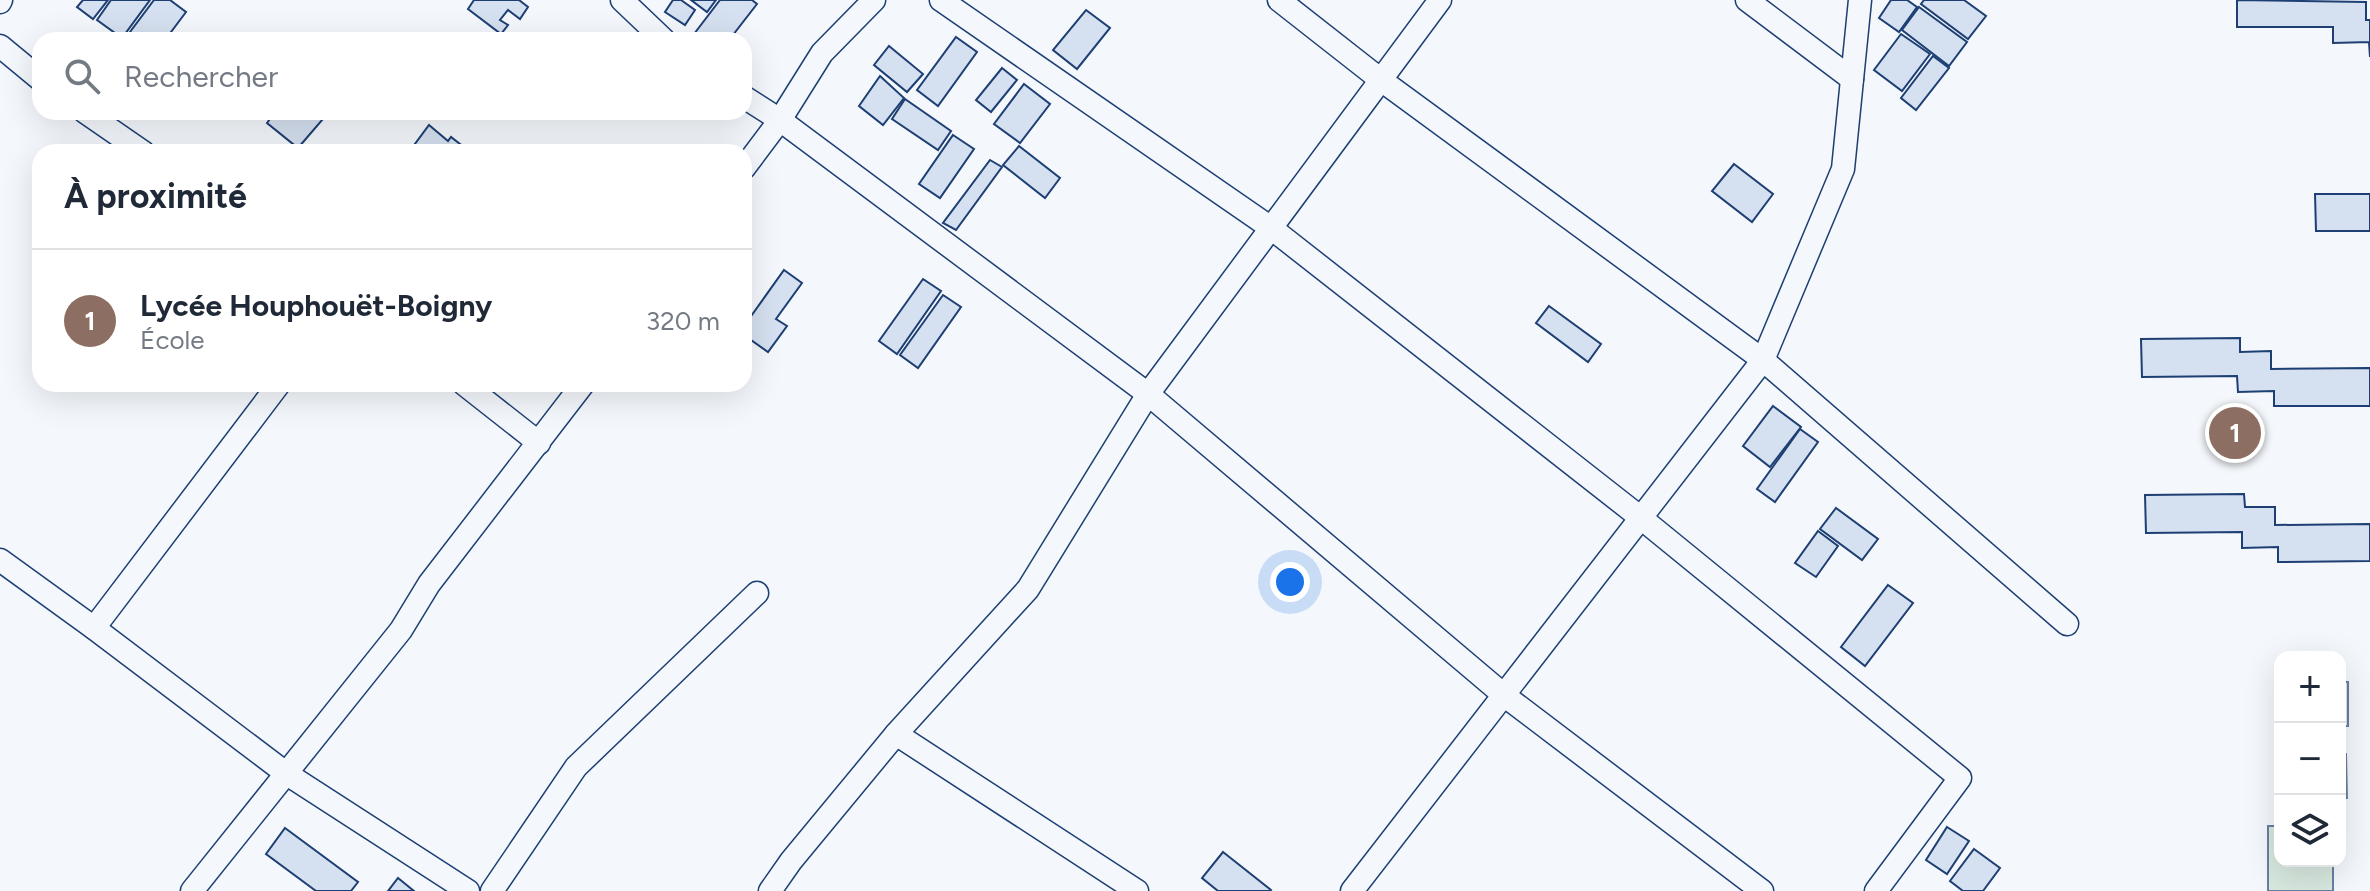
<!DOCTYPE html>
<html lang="fr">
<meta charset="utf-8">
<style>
body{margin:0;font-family:Figtree,sans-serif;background:#f2f2f3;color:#1f2937}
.controls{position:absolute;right:24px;bottom:24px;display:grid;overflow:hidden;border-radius:16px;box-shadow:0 8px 32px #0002}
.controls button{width:72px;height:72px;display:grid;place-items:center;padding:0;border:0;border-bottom:2px solid #e0e1e3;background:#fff;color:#1f2937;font:40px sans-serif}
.you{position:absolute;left:1290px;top:582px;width:28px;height:28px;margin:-20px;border:6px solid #fff;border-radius:50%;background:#1a73e8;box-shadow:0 0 0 12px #1a73e833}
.badge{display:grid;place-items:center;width:52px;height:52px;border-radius:50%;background:#c62828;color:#fff;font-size:26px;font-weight:700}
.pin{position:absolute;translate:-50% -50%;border:4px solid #fff;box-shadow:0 2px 8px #0006}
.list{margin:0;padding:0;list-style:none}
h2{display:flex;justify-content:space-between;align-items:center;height:104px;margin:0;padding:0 32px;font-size:34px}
h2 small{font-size:26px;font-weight:400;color:#747a83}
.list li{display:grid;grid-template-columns:52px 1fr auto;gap:24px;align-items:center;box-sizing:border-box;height:144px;padding:0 32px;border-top:2px solid #e0e1e3}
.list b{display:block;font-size:30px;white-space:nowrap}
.list p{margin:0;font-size:26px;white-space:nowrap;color:#747a83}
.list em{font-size:26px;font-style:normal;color:#747a83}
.icon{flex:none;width:44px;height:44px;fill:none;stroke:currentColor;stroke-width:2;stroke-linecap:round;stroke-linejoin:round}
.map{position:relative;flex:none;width:2370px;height:891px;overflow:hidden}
.search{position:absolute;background:#fff;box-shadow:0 8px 32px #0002;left:32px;top:32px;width:720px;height:88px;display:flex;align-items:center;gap:20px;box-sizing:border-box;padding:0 28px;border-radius:24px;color:#747a83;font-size:30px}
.panel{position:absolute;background:#fff;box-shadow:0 8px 32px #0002;left:32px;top:144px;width:720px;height:248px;border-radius:24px}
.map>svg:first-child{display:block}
</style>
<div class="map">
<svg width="2370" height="891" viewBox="0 0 2370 891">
<rect width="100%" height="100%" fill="#f4f7fb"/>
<g fill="#d7e8df" stroke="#687fa3" stroke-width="2">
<rect x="2340" y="682" width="8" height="44"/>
<polygon points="2340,754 2346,754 2347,798 2340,798"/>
<polygon points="2268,826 2280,826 2280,861 2333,861 2333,891 2268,891"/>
</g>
<g fill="#d5e0f0" stroke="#1d3f73" stroke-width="2">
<polygon points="83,0 108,0 93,19 77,7"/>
<polygon points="111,0 150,0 122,38 97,20"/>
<polygon points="154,0 170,0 186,12 165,40 124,40"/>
<polygon points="474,0 519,0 528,7 520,19 508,10 500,20 508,25 501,34 468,9"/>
<polygon points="673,0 681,0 695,10 685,25 665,12"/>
<polygon points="691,0 716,0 707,12"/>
<polygon points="720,0 752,0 757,4 729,40 701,40 694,34"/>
<polygon points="1891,0 1907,0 1917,7 1899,32 1879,18"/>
<polygon points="1924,0 1964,0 1986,16 1968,39 1921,4"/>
<polygon points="2237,0 2366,2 2366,20 2370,20 2370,57 2369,42 2333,43 2333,27 2237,27"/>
<polygon points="1919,7 1967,42 1949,66 1902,30"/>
<polygon points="1086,10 1110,28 1077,69 1053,50"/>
<polygon points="1901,34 1930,54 1902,91 1874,70"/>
<polygon points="956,37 977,52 938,106 917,90"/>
<polygon points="889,46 923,74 907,92 874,65"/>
<polygon points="1933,56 1949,68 1916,110 1901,98"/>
<polygon points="1002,68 1017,80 991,112 976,100"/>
<polygon points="880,76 904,98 883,125 859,106"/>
<polygon points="1024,84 1050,104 1020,143 994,124"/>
<polygon points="905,99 951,131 938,150 892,119"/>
<polygon points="275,112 314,112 323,119 298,148 267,123"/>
<polygon points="429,125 448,141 451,137 465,148 462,152 409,152"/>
<polygon points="953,135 974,149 940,198 919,184"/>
<polygon points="1019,146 1060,178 1045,198 1003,165"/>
<polygon points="990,160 1002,167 956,230 943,223"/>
<polygon points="1734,164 1773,194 1752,222 1712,191"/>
<polygon points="2315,194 2370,194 2370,231 2316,231"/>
<polygon points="784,270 802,283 776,319 787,326 768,352 744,335 744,326"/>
<polygon points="923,279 941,291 897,354 879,341"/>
<polygon points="943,295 961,307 918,368 900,355"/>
<polygon points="1549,306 1601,344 1588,362 1536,323"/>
<polygon points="2240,338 2240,352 2271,351 2271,369 2370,368 2370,406 2274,406 2274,391 2238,392 2237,376 2142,377 2141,339"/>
<polygon points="1773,406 1801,427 1770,467 1743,446"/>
<polygon points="1800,429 1818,442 1775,502 1757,489"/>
<polygon points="2244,494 2245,507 2275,507 2275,525 2370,524 2370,561 2278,562 2278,547 2242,548 2242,532 2146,533 2145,495"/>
<polygon points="1836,508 1878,539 1862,560 1820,529"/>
<polygon points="1818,531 1838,546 1816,577 1795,563"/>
<polygon points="1888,585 1913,603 1865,666 1841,647"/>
<polygon points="1947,827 1969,841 1947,874 1926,860"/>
<polygon points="285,828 358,882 351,891 316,891 266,854"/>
<polygon points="1974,849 2000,868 1983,891 1963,891 1950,881"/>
<polygon points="1223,852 1271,890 1270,891 1218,891 1202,878"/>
<polygon points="398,878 414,891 388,891"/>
</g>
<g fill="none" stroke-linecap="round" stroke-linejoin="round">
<defs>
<g id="minor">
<polyline points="622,0 664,40"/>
<polyline points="941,0 1271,228 1641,518 1960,778 1876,891"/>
<polyline points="1279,0 1381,80 1763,360 2067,624"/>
<polyline points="1747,0 1852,79"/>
<polyline points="0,2 1,0"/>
<polyline points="0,46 40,79"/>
<polyline points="744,97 780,120 1148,394 1505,696 1762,891"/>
<polyline points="85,112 143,152"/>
<polyline points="744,168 780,120 822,53 874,0"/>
<polyline points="464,384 539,443"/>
<polyline points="0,560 94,628 287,774 468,891"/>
<polyline points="94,628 279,384"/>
<polyline points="896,734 1137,891"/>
<polyline points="192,891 401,630 429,584 583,384"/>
<polyline points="492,891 576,767 757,593"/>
<polyline points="770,891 791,861 896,734 1028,589 1148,394 1440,0"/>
<polyline points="1352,891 1763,360 1843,169 1860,0"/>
</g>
</defs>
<use href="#minor" stroke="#1d3f73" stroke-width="25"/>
<use href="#minor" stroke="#f4f7fb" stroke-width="22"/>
</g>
</svg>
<div class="controls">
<button>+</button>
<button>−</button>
<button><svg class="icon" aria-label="layers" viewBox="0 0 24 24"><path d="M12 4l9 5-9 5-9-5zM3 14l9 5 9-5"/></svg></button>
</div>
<div class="you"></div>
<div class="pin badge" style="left:2235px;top:433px;background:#8d6e63">1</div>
<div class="search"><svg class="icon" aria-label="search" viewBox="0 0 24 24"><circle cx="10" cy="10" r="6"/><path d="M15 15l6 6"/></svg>Rechercher</div>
<section class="panel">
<h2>À proximité<small></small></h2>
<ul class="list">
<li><span class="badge" style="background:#8d6e63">1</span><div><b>Lycée Houphouët-Boigny</b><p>École</p></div><em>320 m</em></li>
</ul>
</section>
</div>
